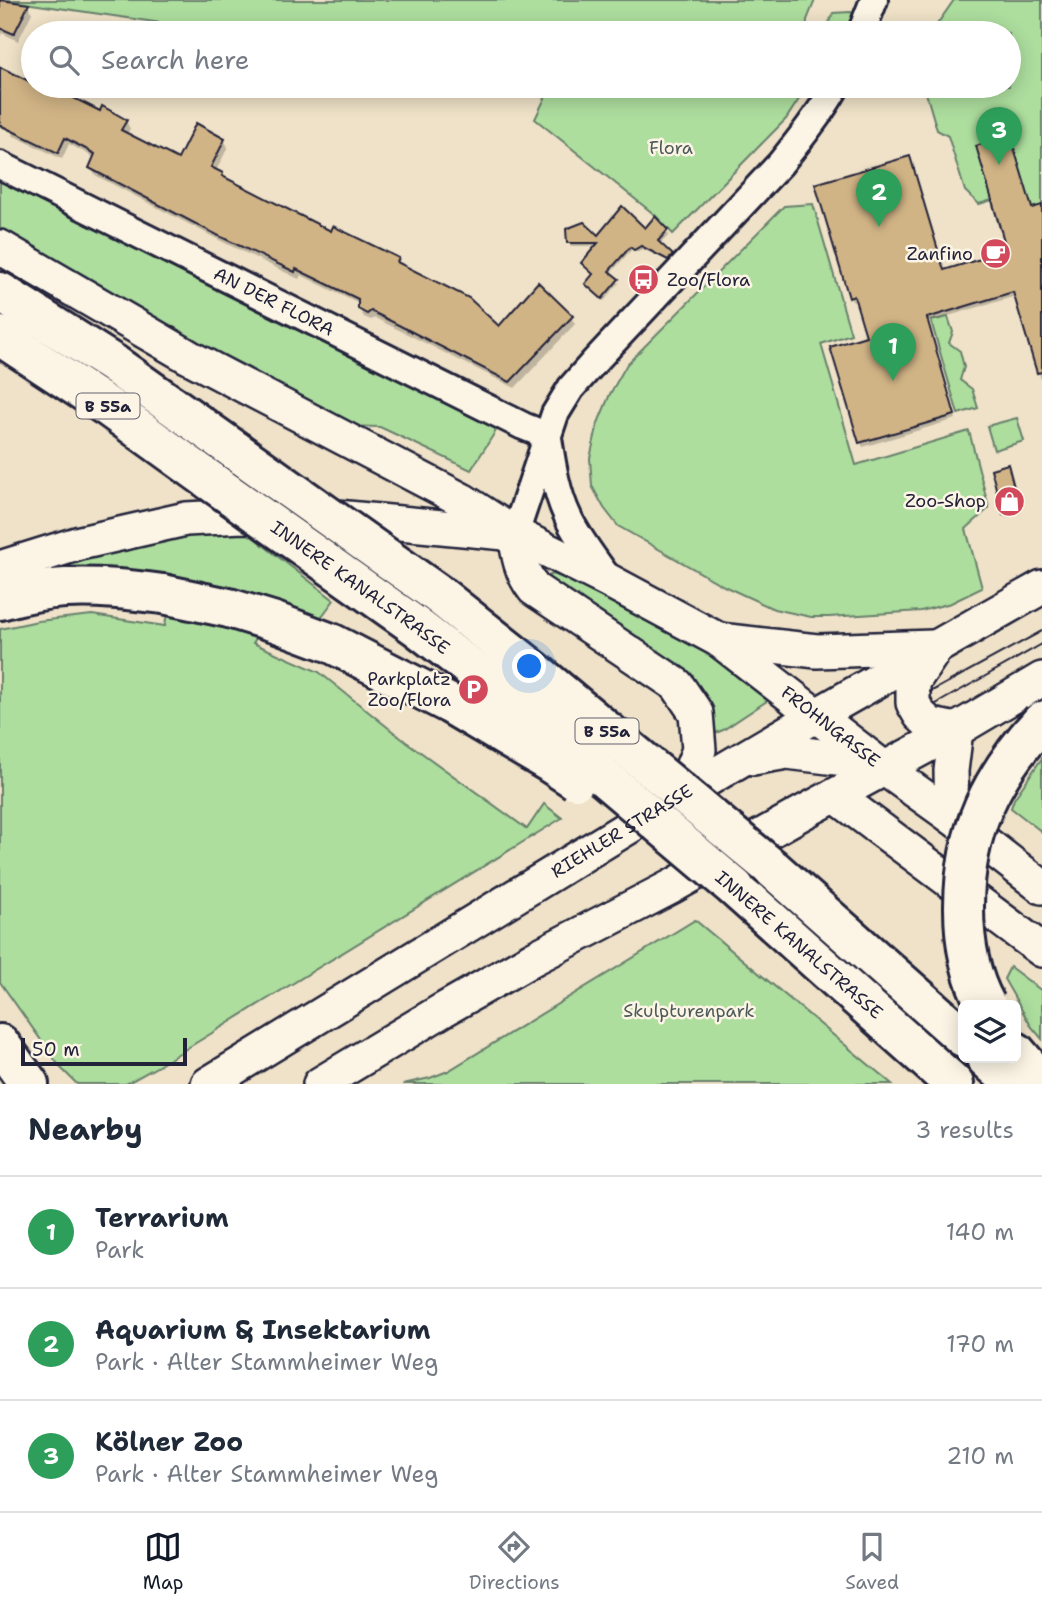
<!DOCTYPE html>
<meta charset="utf-8">
<style>
body{margin:0;font-family:"Shantell Sans",sans-serif;background:#f2f2f3;color:#1f2937}
.controls{position:absolute;right:21px;bottom:21px;display:grid;overflow:hidden;border-radius:10px;box-shadow:0 4px 18px #0003}
.controls button{width:63px;height:63px;display:grid;place-items:center;padding:0;border:0;border-bottom:2px solid #e0e1e3;background:#fff;color:#1f2937;font:35px sans-serif}
.scale{position:absolute;left:21px;bottom:18px;width:166px;box-sizing:border-box;padding-left:7px;border:4px solid #22223b;border-top:0;font-size:19px;line-height:24px;white-space:nowrap;color:#22223b;-webkit-text-stroke:5px #fcf5e5;paint-order:stroke}
.you{position:absolute;left:530px;top:667px;width:24px;height:24px;margin:-18px;border:5px solid #fff;border-radius:50%;background:#1a73e8;box-shadow:0 0 0 10px #1a73e833}
.badge{display:grid;place-items:center;width:46px;height:46px;border-radius:50%;background:#111827;color:#fff;font-size:23px;font-weight:700}
.pin{position:absolute;translate:-50% -58px;filter:drop-shadow(0 2px 4px #0008)}
.pin::after{content:'';position:absolute;top:37px;width:24px;height:21px;background:inherit;clip-path:polygon(0 0,100% 0,50% 100%)}
.list{margin:0;padding:0;list-style:none}
h2{display:flex;justify-content:space-between;align-items:center;height:91px;margin:0;padding:0 28px;font-size:30px}
h2 small{font-size:23px;font-weight:400;color:#747a83}
.list li{display:grid;grid-template-columns:46px 1fr auto;gap:21px;align-items:center;box-sizing:border-box;height:112px;padding:0 28px;border-top:2px solid #e0e1e3}
.list b{display:block;font-size:26px;white-space:nowrap}
.list p{margin:0;font-size:23px;white-space:nowrap;color:#747a83}
.list em{font-size:23px;font-style:normal;color:#747a83}
.icon{flex:none;width:38px;height:38px;fill:none;stroke:currentColor;stroke-width:2;stroke-linecap:round;stroke-linejoin:round}
.map{position:relative;flex:none;width:1042px;height:1084px;overflow:hidden}
.search{position:absolute;background:#fff;box-shadow:0 4px 18px #0003;left:21px;right:21px;top:21px;height:77px;display:flex;align-items:center;gap:18px;box-sizing:border-box;padding:0 24px;border-radius:38px;color:#747a83;font-size:26px}
.sheet{height:427px;background:#fff}
nav{display:flex;justify-content:space-around;align-items:center;box-sizing:border-box;height:98px;border-top:2px solid #e0e1e3;background:#fff;font-size:19px;color:#747a83}
nav a{display:grid;justify-items:center;gap:4px}
nav .on{color:#111827}
.map>svg:first-child{display:block}
</style>
<div class="map">
<svg width="1042" height="1084" viewBox="0 0 1042 1084">
<rect width="100%" height="100%" fill="#efe2c8"/>
<filter id="ink" filterUnits="userSpaceOnUse"><feTurbulence type="fractalNoise" baseFrequency=".0143" numOctaves="2"/><feDisplacementMap in="SourceGraphic" scale="14" xChannelSelector="R" yChannelSelector="G"/><feConvolveMatrix kernelMatrix="1 2 1 2 8 2 1 2 1" color-interpolation-filters="sRGB"/></filter>
<g filter="url(#ink)">
<g fill="#adde9e" stroke="#68806c" stroke-width="2">
<polygon points="4,0 815,0 807,20 806,33 230,33"/>
<polygon points="954,0 1042,0 1042,371 1005,228 1000,229 992,200 979,204 965,191 948,136 937,130 924,86 1009,86 1009,33 931,33"/>
<polygon points="850,12 856,14 847,33 824,33 833,13"/>
<polygon points="494,86 805,86 801,96 786,119 673,234 655,215 535,119 547,94"/>
<polygon points="4,179 499,426 471,470 380,427 344,426 0,232 0,180"/>
<polygon points="813,204 851,334 821,344 856,465 969,431 989,508 966,529 982,588 951,603 921,611 829,617 811,617 774,609 724,586 618,526 604,508 592,486 590,458 598,423 610,394 627,364 784,206"/>
<polygon points="948,317 953,332 949,343 960,351 964,367 960,380 972,389 978,408 958,414 931,321"/>
<polygon points="1017,418 1024,441 994,450 987,426"/>
<polygon points="240,527 334,600 319,620 277,606 253,643 319,672 401,738 527,829 544,804 562,818 155,1068 126,1084 77,1084 60,1067 0,982 0,629 38,621 92,615 165,626 172,574 66,571 64,560"/>
<polygon points="552,574 601,591 630,604 735,669 773,697 723,730 711,735 546,580 548,576"/>
<polygon points="1042,758 1042,832 1011,808 1014,799"/>
<polygon points="695,920 892,1084 403,1084 430,1078 448,1071"/>
<polygon points="1010,967 1042,991 1042,1039 1031,1026 1004,979"/>
</g>
<g fill="#0003">
<polygon points="28,6 32,13 18,41 2,33 0,37 0,11"/>
<polygon points="0,69 27,82 29,78 33,79 33,86 46,86 100,113 126,121 130,129 126,135 179,162 224,140 228,147 216,171 222,174 226,180 332,233 398,260 402,266 499,328 571,317 575,324 515,388 375,318 371,320 364,317 359,309 359,304 301,275 299,279 223,242 95,175 91,168 95,158 69,144 62,159 12,135 13,133 0,127"/>
<polygon points="1011,141 1032,209 1042,207 1042,383 1016,296 928,322 956,419 863,447 861,443 868,337 857,300 853,302 850,298 817,185 944,272 1009,252"/>
<polygon points="655,218 669,235 659,245 673,260 670,262 643,249 637,252 632,249 610,274 619,283 604,301 589,287 594,275 583,264 597,246 571,246 569,243 645,231"/>
<polygon points="1009,469 1021,513 1006,517 1004,514"/>
</g>
<g fill="#d1b486" stroke="#22223b" stroke-width="2">
<polygon points="0,0 29,4 14,34 0,28"/>
<polygon points="0,67 33,83 33,86 66,86 62,92 100,111 102,106 127,120 121,130 178,159 196,123 225,139 211,167 223,173 222,176 331,231 333,226 399,258 397,262 469,298 499,326 538,282 573,316 510,382 371,311 367,314 358,309 358,299 296,269 295,272 217,235 89,168 95,154 65,138 58,153 0,125"/>
<polygon points="1010,135 1032,208 1042,205 1042,372 1037,373 1013,292 927,318 955,415 859,443 830,347 866,336 854,296 849,298 815,184 910,156 944,270 1007,251 976,146"/>
<polygon points="622,206 645,228 655,216 668,230 658,241 673,255 668,260 641,246 634,250 630,247 609,271 619,279 602,299 585,284 593,274 581,263 598,243 567,243 566,229 584,222 598,235"/>
<polygon points="1008,464 1020,510 1003,515 991,469"/>
</g>
<g fill="none" stroke-linecap="round" stroke-linejoin="round">
<defs>
<g id="minor">
<polyline points="861,33 874,0"/>
<path id="s1" d="M0 165 523 426 548 436"/>
<path d="M548 438C552 464 556 492 568 517 578 539 595 560 609 580"/>
<path d="M515 534 555 414 571 388 595 361 780 164C800 139 820 114 836 86"/>
</g>
<g id="major">
<path id="s2" d="M0 247 189 357 462 500 515 534 609 581 719 640 885 769 952 817 1042 887"/>
<path d="M515 534C518 554 521 573 534 589L677 685 696 713 699 750 681 795"/>
<polyline points="0,568 80,543 186,519 242,516 337,517 505,533"/>
<polyline points="719,640 817,651 933,647"/>
<polyline points="935,649 913,682 913,703 920,715 931,725 956,730 951,771 952,817"/>
<polyline points="753,758 787,752 853,760 876,766"/>
<polyline points="836,796 1042,950"/>
<path id="s3" d="M208 1084 681 795 817 715 1042 587"/>
<polyline points="320,1084 443,1010 534,958 671,887 802,813 956,730 1042,679"/>
</g>
<g id="highway">
<polyline points="0,292 112,363 236,451"/>
<polyline points="0,336 108,407 212,482"/>
<path d="M0 600C21 594 43 589 65 588 97 586 131 590 163 594"/>
<polyline points="773,869 963,1037"/>
<polyline points="735,888 954,1084"/>
<polyline points="0,1044 29,1084"/>
<polyline points="1016,1052 1042,1082"/>
<polyline points="986,1058 1014,1084"/>
</g>
</defs>
<use href="#minor" stroke="#22223b" stroke-width="32"/>
<use href="#major" stroke="#22223b" stroke-width="38"/>
<use href="#highway" stroke="#22223b" stroke-width="44"/>
<use href="#minor" stroke="#fcf5e5" stroke-width="26"/>
<use href="#major" stroke="#fcf5e5" stroke-width="33"/>
<use href="#highway" stroke="#fcf5e5" stroke-width="38"/>
<g stroke="#22223b" stroke-width="2">
<polyline points="930,692 1042,631"/>
<polyline points="936,704 1042,644"/>
</g>
<defs>
<g id="highway-bridge">
<polyline points="236,451 439,595 536,672 773,869"/>
<path id="s4" d="M212 482 417 627 516 703 735 888"/>
<polyline points="163,594 229,608 275,622 331,643 450,704 550,763 576,780"/>
<path d="M986 1005C955 949 959 863 984 806 998 774 1019 746 1042 721"/>
</g>
</defs>
<use href="#highway-bridge" stroke="#22223b" stroke-width="44" stroke-linecap="butt"/>
<use href="#highway-bridge" stroke="#fcf5e5" stroke-width="38"/>
</g>
</g>
<defs>
<symbol id="cafe-disc" viewBox="-11 -11 22 22"><circle r="9.5" fill="#d1495b" stroke="#fcf5e5"/><path d="M-5.5-4.5H6V0H3Q3 3.5 0 3.5H-2.5Q-5.5 3.5-5.5 0ZM3-3.2v2h1.7v-2ZM-6 4.5H4V6H-6Z" fill="#fff"/></symbol>
<symbol id="bus-disc" viewBox="-11 -11 22 22"><circle r="9.5" fill="#d1495b" stroke="#fcf5e5"/><path d="M-5-6H5V4H4V6H2V4H-2V6H-4V4H-5ZM-3.5-4V0h7V-4ZM-3.5 1.2v1.5H-2V1.2ZM2 1.2v1.5H3.5V1.2Z" fill="#fff"/></symbol>
<symbol id="shop-disc" viewBox="-11 -11 22 22"><circle r="9.5" fill="#d1495b" stroke="#fcf5e5"/><path d="M-5-2.5h2.3a2.7 3.5 0 0 1 5.4 0H5L5.5 6h-11ZM-1.5-2.5h3a1.5 2.3 0 0 0-3 0Z" fill="#fff"/></symbol>
<symbol id="parking-disc" viewBox="-11 -11 22 22"><circle r="9.5" fill="#d1495b" stroke="#fcf5e5"/><path d="M-3.5-5.5H1a3.5 3.5 0 0 1 0 7H-1V5.5H-3.5ZM-1-3.4V-.6H.8a1.4 1.4 0 0 0 0-2.8Z" fill="#fff"/></symbol>
</defs>
<g fill-rule="evenodd">
<use href="#cafe-disc" x="978" y="236" width="35" height="35"/>
<use href="#bus-disc" x="626" y="262" width="35" height="35"/>
<use href="#shop-disc" x="992" y="484" width="35" height="35"/>
<use href="#parking-disc" x="456" y="672" width="35" height="35"/>
</g>
<g text-anchor="middle" stroke-width="5" stroke-linejoin="round" paint-order="stroke">
<g fill="#fcf5e5" stroke="#63616e" stroke-width="2">
<rect x="76.5" y="393.5" width="63" height="25" rx="5"/>
<rect x="575.5" y="718.5" width="63" height="25" rx="5"/>
</g>
<g font-size="16" font-weight="bold" fill="#22223b">
<text x="108" y="412">B 55a</text>
<text x="607" y="737">B 55a</text>
</g>
<g font-size="18" fill="#4c5a59" stroke="#fcf5e5">
<text x="671" y="154">Flora</text>
<text x="689" y="1017">Skulpturenpark</text>
</g>
<g font-size="18" fill="#22223b" stroke="#fcf5e5" text-anchor="end">
<text x="973" y="260">Zanfino</text>
<text x="667" y="286" text-anchor="start">Zoo/Flora</text>
<text x="986" y="507">Zoo-Shop</text>
<text x="451" y="685">Parkplatz<tspan x="451" dy="21">Zoo/Flora</tspan></text>
</g>
<g font-size="18" fill="#22223b" stroke="#fcf5e5">
<text dy="6" stroke="none"><textPath href="#s1" startOffset="306">AN DER FLORA</textPath></text>
<text dy="6" stroke="none"><textPath href="#s4" startOffset="182">INNERE KANALSTRASSE</textPath></text>
<text dy="6" stroke="none"><textPath href="#s2" startOffset="961">FROHNGASSE</textPath></text>
<text dy="6" stroke="none"><textPath href="#s3" startOffset="485">RIEHLER STRASSE</textPath></text>
<text transform="translate(799 945) rotate(41)" y="6">INNERE KANALSTRASSE</text>
</g>
</g>
</svg>
<div class="controls">
<button><svg class="icon" aria-label="layers" viewBox="0 0 24 24"><path d="M12 4l9 5-9 5-9-5zM3 14l9 5 9-5"/></svg></button>
</div>
<div class="scale">50 m</div>
<div class="you"></div>
<div class="pin badge" style="left:893px;top:381px;background:#2e9e5b">1</div>
<div class="pin badge" style="left:879px;top:227px;background:#2e9e5b">2</div>
<div class="pin badge" style="left:999px;top:165px;background:#2e9e5b">3</div>
<div class="search"><svg class="icon" aria-label="search" viewBox="0 0 24 24"><circle cx="10" cy="10" r="6"/><path d="M15 15l6 6"/></svg>Search here</div>
</div>
<section class="sheet">
<h2>Nearby<small>3 results</small></h2>
<ul class="list">
<li><span class="badge" style="background:#2e9e5b">1</span><div><b>Terrarium</b><p>Park</p></div><em>140 m</em></li>
<li><span class="badge" style="background:#2e9e5b">2</span><div><b>Aquarium &amp; Insektarium</b><p>Park · Alter Stammheimer Weg</p></div><em>170 m</em></li>
<li><span class="badge" style="background:#2e9e5b">3</span><div><b>Kölner Zoo</b><p>Park · Alter Stammheimer Weg</p></div><em>210 m</em></li>
</ul>
</section>
<nav>
<a class="on"><svg class="icon" aria-label="map" viewBox="0 0 24 24"><path d="M3 6l6-2 6 2 6-2v14l-6 2-6-2-6 2zM9 4v14M15 6v14"/></svg>Map</a>
<a><svg class="icon" aria-label="directions" viewBox="0 0 24 24"><path d="M12 3l9 9-9 9-9-9zM9 14v-3h6M13 9l2 2-2 2"/></svg>Directions</a>
<a><svg class="icon" aria-label="saved" viewBox="0 0 24 24"><path d="M7 4h10v16l-5-4-5 4z"/></svg>Saved</a>
</nav>
